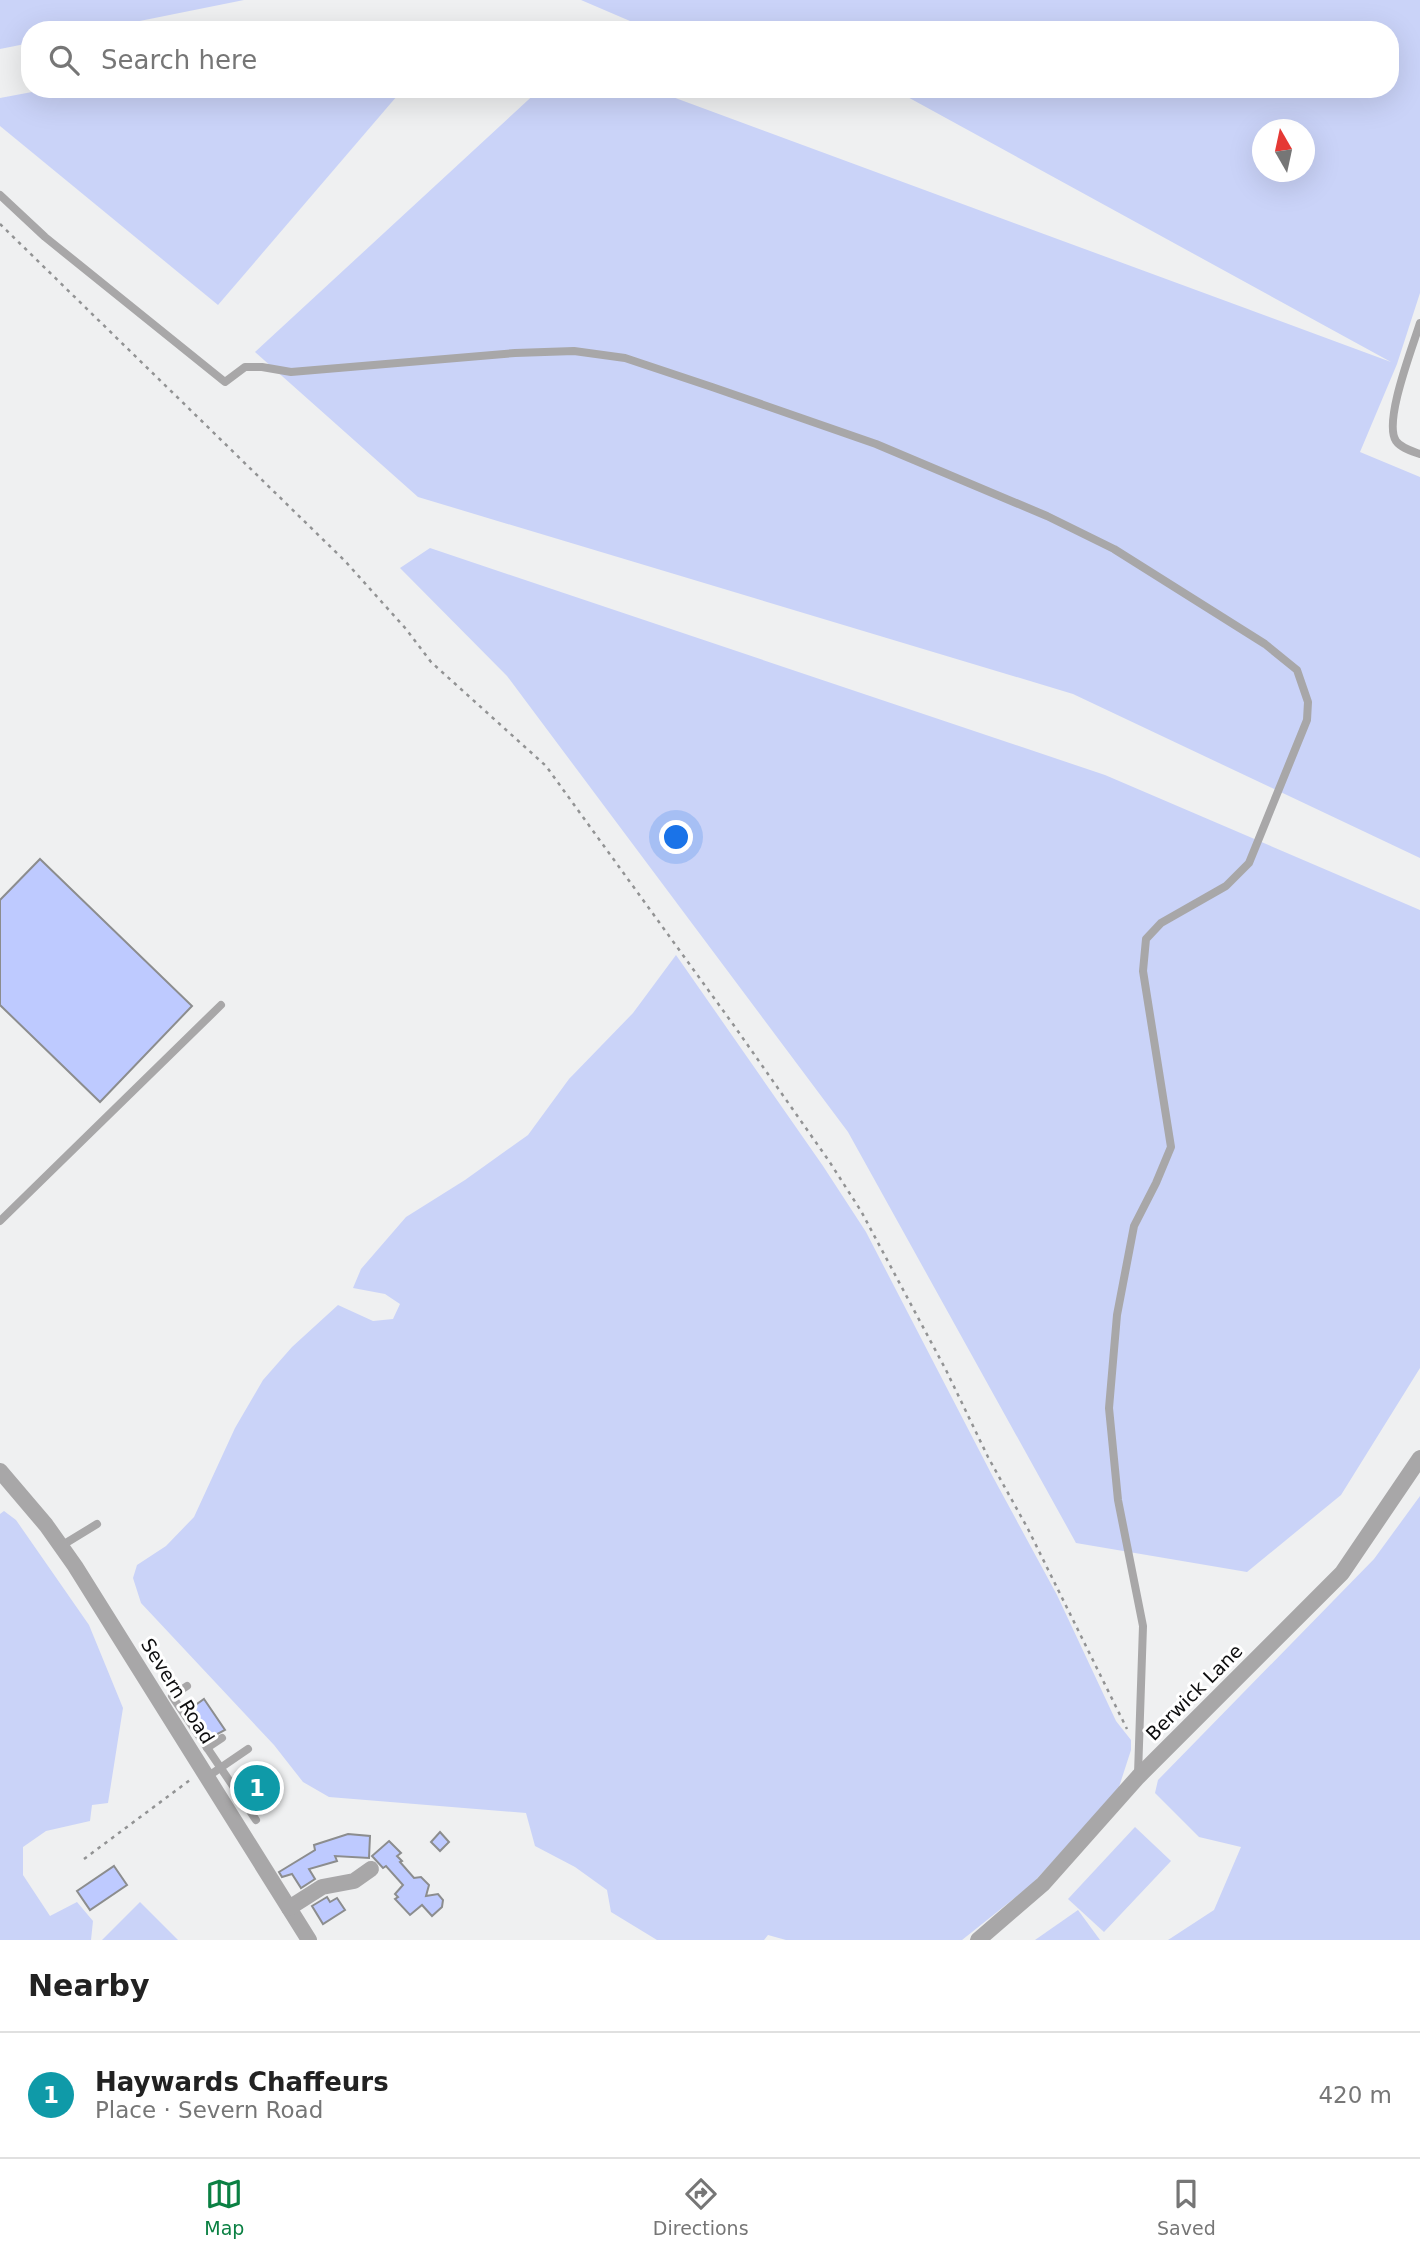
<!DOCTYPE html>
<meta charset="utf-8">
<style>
body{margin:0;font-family:"DejaVu Sans",sans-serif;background:#f2f2f2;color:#222}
.compass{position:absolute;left:1252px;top:119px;width:63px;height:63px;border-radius:50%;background:#fff;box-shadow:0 7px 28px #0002;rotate:351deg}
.you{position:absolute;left:677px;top:838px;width:24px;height:24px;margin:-18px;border:5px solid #fff;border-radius:50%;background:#1a73e8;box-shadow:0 0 0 10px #1a73e833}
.badge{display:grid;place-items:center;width:46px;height:46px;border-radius:50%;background:#0b8043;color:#fff;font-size:23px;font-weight:700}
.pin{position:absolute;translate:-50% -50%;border:4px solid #fff;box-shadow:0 2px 7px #0006}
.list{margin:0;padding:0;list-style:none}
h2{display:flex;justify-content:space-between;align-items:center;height:91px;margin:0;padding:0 28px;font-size:30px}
h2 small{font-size:23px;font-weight:400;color:#767676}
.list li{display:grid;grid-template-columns:46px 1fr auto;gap:21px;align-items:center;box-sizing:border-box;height:126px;padding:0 28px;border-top:2px solid #e0e0e0}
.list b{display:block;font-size:26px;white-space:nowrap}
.list p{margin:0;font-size:23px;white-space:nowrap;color:#767676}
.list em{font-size:23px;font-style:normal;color:#767676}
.icon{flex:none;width:38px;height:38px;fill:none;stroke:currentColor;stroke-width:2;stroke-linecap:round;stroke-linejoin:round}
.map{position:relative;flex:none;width:1420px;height:1940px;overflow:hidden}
.search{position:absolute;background:#fff;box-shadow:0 7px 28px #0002;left:21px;right:21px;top:21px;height:77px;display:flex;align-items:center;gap:18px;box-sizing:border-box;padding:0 24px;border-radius:28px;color:#767676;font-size:26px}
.sheet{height:217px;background:#fff}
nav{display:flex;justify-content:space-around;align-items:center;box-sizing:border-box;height:98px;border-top:2px solid #e0e0e0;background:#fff;font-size:19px;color:#767676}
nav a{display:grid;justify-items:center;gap:4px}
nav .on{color:#0b8043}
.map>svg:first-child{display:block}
</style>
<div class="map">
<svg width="1420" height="1940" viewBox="0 0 1420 1940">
<rect width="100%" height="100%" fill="#eff0f1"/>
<g fill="#cad3f8" fill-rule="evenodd">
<polygon points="0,0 244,0 95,30 30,30 30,43 0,49"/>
<path d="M581 0H1420V293L1397 364 1360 452 1420 477V858L1073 694 418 497 255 352 540 89H651L1391 362 893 89H1390V30H784L775 25 769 30H651ZM1262 130H1304V172H1262Z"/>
<polygon points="48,89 403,89 218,305 0,126 0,98"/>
<polygon points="430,548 1105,775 1420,910 1420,1368 1341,1495 1247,1572 1076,1543 848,1132 507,676 400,568"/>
<polygon points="676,955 823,1166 866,1232 993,1477 1057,1595 1116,1721 1131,1740 1131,1750 1119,1787 1092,1819 1032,1884 962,1940 786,1940 768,1935 764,1940 657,1940 611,1912 607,1890 575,1867 535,1846 526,1813 329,1797 303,1782 274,1745 141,1603 133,1578 137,1565 166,1546 194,1517 235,1428 263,1380 292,1347 338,1305 373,1321 393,1319 400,1304 385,1294 353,1288 361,1269 406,1217 465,1180 528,1135 569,1079 633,1013"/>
<polygon points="1420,1496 1420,1940 1168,1940 1214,1910 1241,1847 1199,1837 1155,1793 1158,1780 1374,1559"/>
<polygon points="4,1511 16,1520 89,1625 123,1708 108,1803 92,1805 90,1821 46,1831 23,1847 23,1875 50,1916 77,1902 93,1921 91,1940 0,1940 0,1514"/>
<polygon points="1135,1827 1171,1861 1104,1932 1068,1899"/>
<polygon points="140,1902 178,1940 102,1940"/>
<polygon points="1078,1910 1100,1940 1035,1940"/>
</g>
<g fill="#becaff" stroke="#8c8d8e" stroke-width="2">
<polygon points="40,859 192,1006 100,1102 0,1005 0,900"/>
<polygon points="204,1699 225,1730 210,1738 190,1709"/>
<polygon points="254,1763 279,1801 260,1813 235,1775"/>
<polygon points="440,1832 449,1842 440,1851 431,1842"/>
<polygon points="348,1834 370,1836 369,1858 335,1856 337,1861 309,1869 315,1879 301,1888 292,1874 282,1877 279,1872 315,1850 314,1845"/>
<polygon points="389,1841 401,1853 397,1856 402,1861 400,1862 414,1878 421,1877 429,1885 426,1896 438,1894 443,1900 442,1907 432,1916 422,1905 410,1915 395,1899 398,1897 395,1894 403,1885 386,1866 383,1868 372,1856"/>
<polygon points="114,1866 127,1885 90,1910 77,1891"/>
<polygon points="327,1897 330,1902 337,1898 345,1910 323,1924 312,1906"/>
</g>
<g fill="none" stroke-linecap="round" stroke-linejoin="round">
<g stroke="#929394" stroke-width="2.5" stroke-dasharray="3.5 5" stroke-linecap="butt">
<polyline points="0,224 345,561 406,629 431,662 546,766 735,1027 829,1161 861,1211 946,1370 988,1457 1028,1529 1127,1729"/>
<polyline points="84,1859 190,1780"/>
</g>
<g stroke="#a8a7a8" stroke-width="8">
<polyline points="0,195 45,237 225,382 245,367 262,367 291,372 515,353 574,351 625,358 712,387 876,444 1047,516 1114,549 1265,644 1297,670 1308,702 1307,720 1249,863 1226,886 1161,923 1146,939 1143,971 1171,1147 1156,1183 1134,1226 1117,1315 1109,1408 1118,1500 1143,1626 1138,1774"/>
<path d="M1420 323C1413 346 1383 422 1396 441 1401 448 1412 451 1420 454"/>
<polyline points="0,1221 221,1005"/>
<polyline points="61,1546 97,1524"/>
<polyline points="187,1686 172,1696 256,1820"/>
<polyline points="207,1748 222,1738"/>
<polyline points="207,1777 248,1749"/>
</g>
<g stroke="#a8a7a8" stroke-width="16">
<polyline points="0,1471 46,1525 75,1566 309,1940"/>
<polyline points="289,1908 322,1887 354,1881 371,1869"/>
<polyline points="978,1940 1043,1884 1138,1777 1342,1573 1420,1458"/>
</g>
</g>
<g text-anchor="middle" stroke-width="6" stroke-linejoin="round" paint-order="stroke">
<g font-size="19" fill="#0d0d0e" stroke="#fff">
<text transform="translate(178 1691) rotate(58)" y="7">Severn Road</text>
<text transform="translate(1194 1692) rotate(-45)" y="7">Berwick Lane</text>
</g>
</g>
</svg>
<svg class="compass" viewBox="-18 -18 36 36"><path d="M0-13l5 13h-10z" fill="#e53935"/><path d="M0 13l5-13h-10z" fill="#767676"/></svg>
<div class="you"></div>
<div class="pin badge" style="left:257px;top:1788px;background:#0f9aa8">1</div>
<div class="search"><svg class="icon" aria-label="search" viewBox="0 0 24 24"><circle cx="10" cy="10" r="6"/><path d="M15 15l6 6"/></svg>Search here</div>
</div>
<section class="sheet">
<h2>Nearby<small></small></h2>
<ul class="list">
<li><span class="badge" style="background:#0f9aa8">1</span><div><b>Haywards Chaffeurs</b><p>Place · Severn Road</p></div><em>420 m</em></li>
</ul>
</section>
<nav>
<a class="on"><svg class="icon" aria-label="map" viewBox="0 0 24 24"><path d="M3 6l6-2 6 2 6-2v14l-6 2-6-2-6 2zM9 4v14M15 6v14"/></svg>Map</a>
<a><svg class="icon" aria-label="directions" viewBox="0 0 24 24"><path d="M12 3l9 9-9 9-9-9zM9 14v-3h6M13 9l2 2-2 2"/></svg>Directions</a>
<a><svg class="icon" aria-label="saved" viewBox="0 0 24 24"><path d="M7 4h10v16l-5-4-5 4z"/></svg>Saved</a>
</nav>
